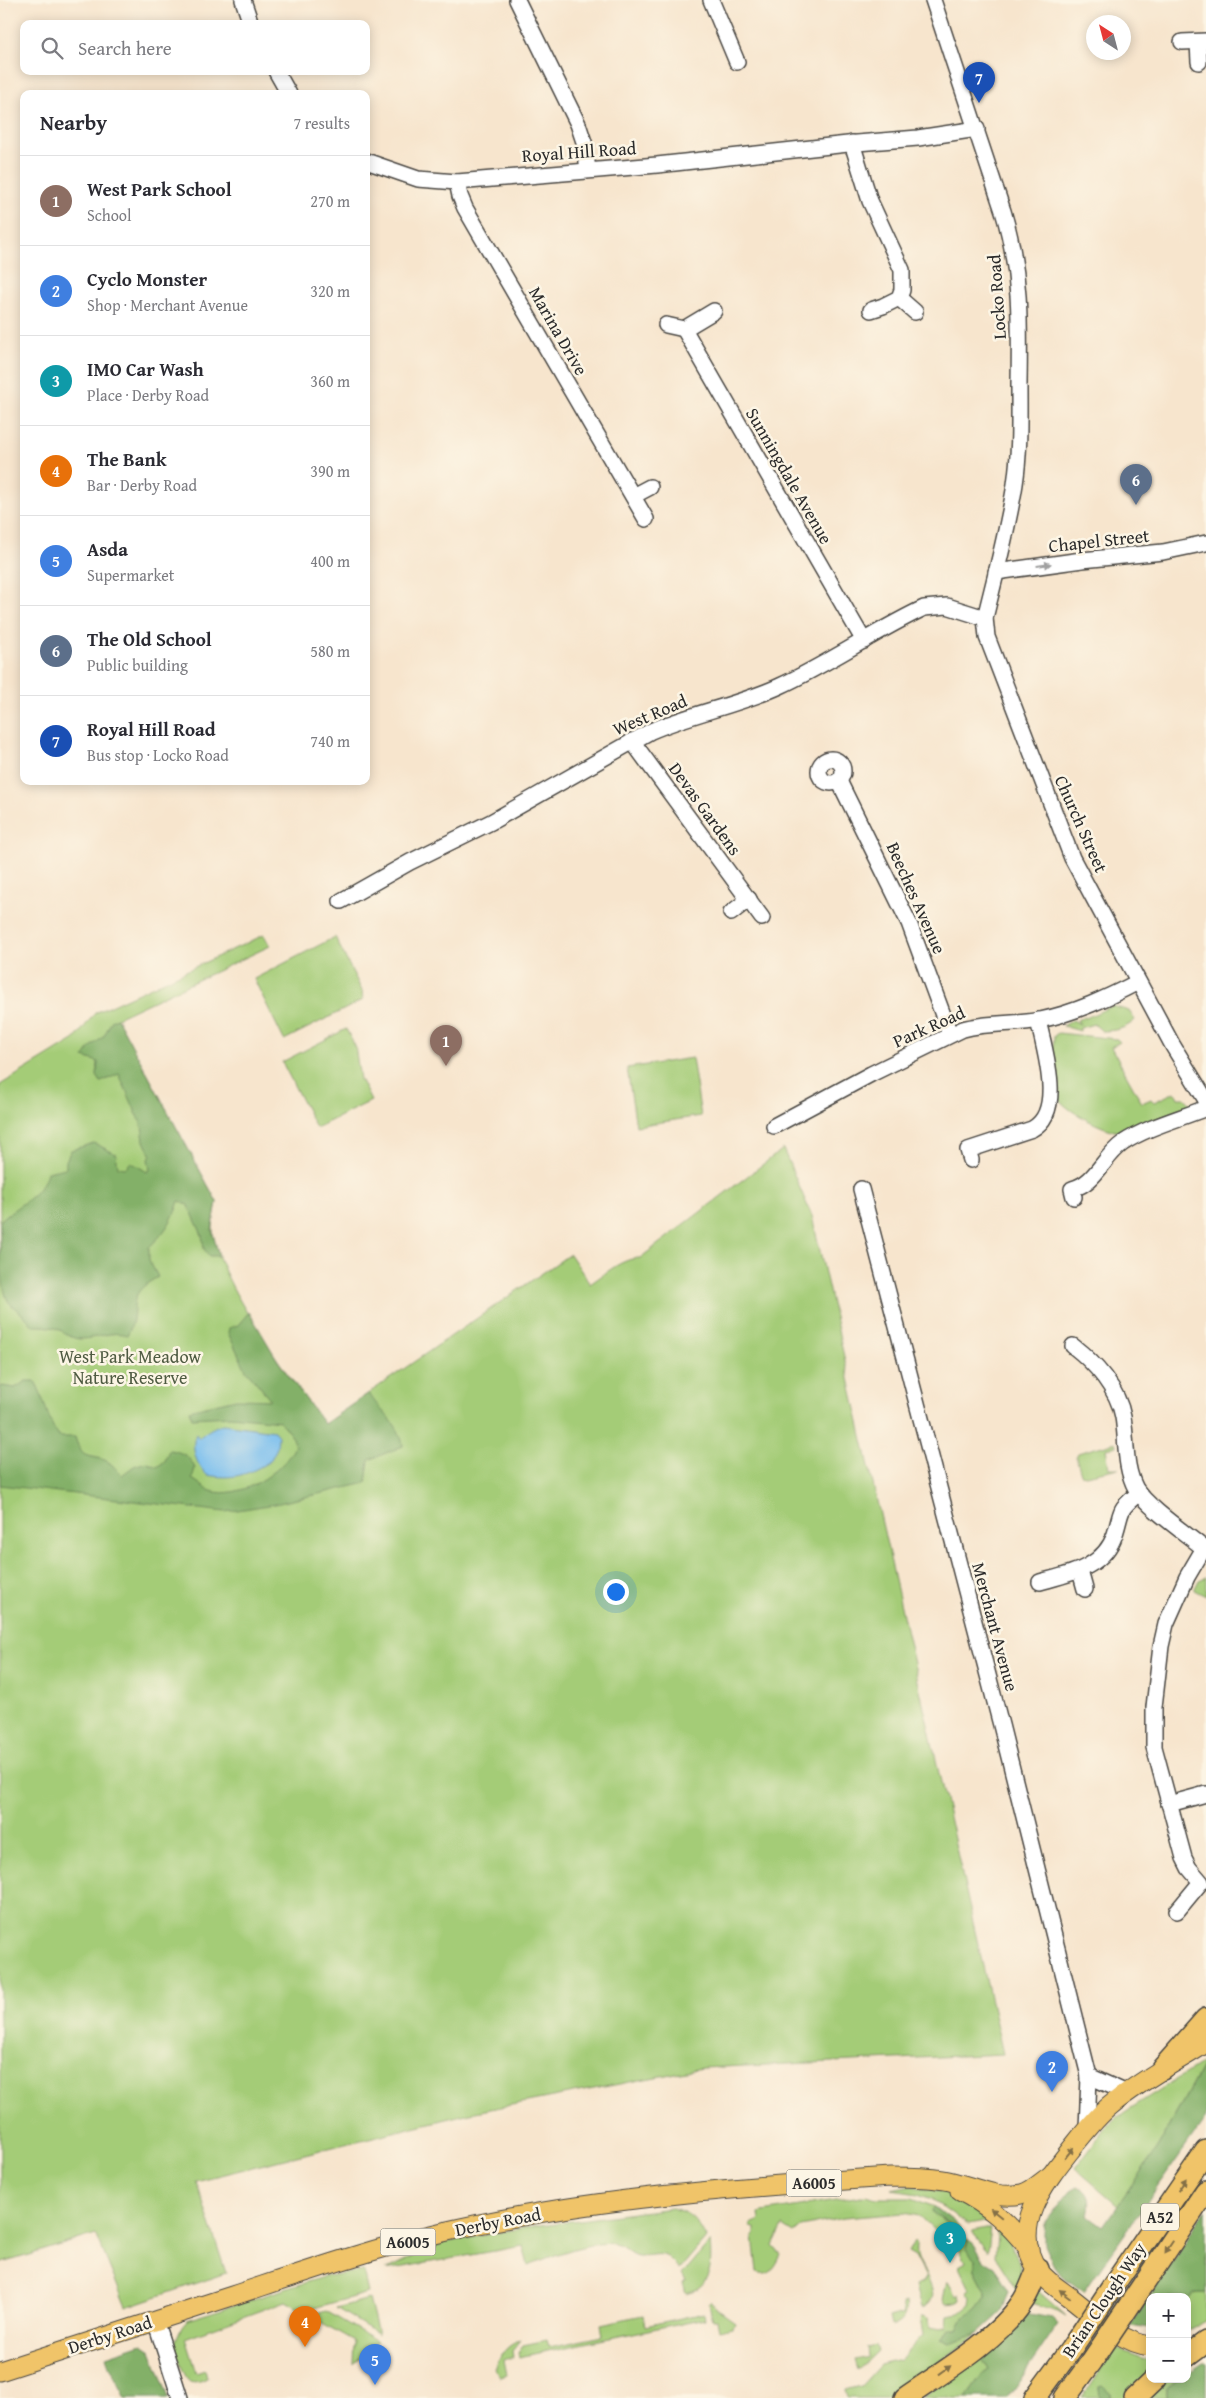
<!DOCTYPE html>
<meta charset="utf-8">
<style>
body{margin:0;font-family:"Gentium Book Plus",serif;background:#f7f7f7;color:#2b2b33}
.controls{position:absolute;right:15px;bottom:15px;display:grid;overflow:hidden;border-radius:10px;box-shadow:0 2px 12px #0003}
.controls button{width:45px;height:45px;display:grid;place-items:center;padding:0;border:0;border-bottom:1px solid #e1e1e2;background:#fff;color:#2b2b33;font:25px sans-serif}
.compass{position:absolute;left:1086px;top:15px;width:45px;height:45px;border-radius:50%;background:#fff;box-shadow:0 2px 12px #0003;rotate:324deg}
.you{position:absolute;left:615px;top:1591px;width:18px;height:18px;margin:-12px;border:4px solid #fff;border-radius:50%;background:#1a73e8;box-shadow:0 0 0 8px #1a73e833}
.badge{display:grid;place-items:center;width:32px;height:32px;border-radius:50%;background:#c8321e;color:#fff;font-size:16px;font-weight:700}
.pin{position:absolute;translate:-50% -41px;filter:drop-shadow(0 1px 2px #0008)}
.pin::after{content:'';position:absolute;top:26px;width:18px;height:15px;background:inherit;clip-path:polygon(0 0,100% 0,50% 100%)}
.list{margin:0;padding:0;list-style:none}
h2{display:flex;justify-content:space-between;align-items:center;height:65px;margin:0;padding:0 20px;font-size:21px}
h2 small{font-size:16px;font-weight:400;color:#7c7c81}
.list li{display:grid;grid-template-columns:32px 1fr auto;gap:15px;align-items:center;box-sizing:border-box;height:90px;padding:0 20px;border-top:1px solid #e1e1e2}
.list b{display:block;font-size:19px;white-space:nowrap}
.list p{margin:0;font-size:16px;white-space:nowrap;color:#7c7c81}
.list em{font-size:16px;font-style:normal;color:#7c7c81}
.icon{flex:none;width:28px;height:28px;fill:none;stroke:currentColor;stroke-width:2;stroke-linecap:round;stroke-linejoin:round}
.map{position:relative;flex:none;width:1206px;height:2398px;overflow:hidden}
.search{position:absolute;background:#fff;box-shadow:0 2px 12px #0003;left:20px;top:20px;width:350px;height:55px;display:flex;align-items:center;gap:12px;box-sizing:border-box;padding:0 18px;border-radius:10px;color:#7c7c81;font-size:19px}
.panel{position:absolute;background:#fff;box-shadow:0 2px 12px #0003;left:20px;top:90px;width:350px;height:695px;border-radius:10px}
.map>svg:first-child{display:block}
</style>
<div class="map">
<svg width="1206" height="2398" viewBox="0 0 1206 2398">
<rect width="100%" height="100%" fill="#fcf5e5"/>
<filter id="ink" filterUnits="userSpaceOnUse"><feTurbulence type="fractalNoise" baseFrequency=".02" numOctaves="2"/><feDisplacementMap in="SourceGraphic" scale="10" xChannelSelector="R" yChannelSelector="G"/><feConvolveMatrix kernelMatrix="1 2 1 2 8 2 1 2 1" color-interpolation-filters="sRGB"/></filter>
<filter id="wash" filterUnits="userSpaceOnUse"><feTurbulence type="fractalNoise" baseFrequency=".0096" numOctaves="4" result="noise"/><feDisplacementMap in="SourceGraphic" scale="20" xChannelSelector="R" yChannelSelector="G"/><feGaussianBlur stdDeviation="1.12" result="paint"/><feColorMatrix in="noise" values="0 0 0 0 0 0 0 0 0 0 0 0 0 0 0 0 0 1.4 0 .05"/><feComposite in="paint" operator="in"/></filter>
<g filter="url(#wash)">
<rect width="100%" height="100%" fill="#f7e5cd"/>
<g fill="#a4cc77" stroke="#687c51">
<path d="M264 935 270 946 117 1018 217 1202C215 1211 213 1220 213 1229 213 1277 294 1383 324 1424L570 1254 590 1284C605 1274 622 1258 640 1258L783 1149 812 1216 1003 2054 702 2068 470 2113 196 2181 226 2273 126 2307 96 2234 0 2264V1085L75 1039 95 1013Z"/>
<polygon points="335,937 362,991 363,1000 284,1040 254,979"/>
<path d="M1112 1006 1129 1011 1135 1020C1126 1029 1114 1031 1102 1031L1094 1024 1080 1028V1031L1063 1026 1073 1020 1080 1024 1077 1020 1084 1017 1086 1018Z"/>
<polygon points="346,1029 355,1046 360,1079 371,1101 316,1128 282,1062"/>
<path d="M1058 1033 1117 1039 1120 1042 1111 1047 1142 1103 1151 1099 1154 1102 1175 1092 1178 1098H1185L1193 1107C1179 1112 1141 1131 1129 1133 1112 1135 1063 1111 1056 1095 1051 1082 1052 1063 1051 1050L1053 1049 1054 1036Z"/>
<polygon points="692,1058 701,1116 636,1126 627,1068"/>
<polygon points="1116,1442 1117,1446 1106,1448 1109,1468 1119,1468 1086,1475 1081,1474 1076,1457 1078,1453"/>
<polygon points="1206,1577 1206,1596 1194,1590 1199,1580"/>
<polygon points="1205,2061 1158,2147 1118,2205 1075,2168 1108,2125 1117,2117"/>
<polygon points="911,2186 944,2192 959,2197 991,2221 968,2225 932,2199 918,2194 892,2190"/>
<path d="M867 2195 876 2198H911L935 2207 932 2210 933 2213 968 2241 966 2248 975 2259V2270L985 2289V2297L976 2309 964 2318 958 2329 978 2334 890 2398H848L846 2390 861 2386 880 2365 900 2360 923 2335 920 2319 922 2316 928 2318 930 2328 947 2326 948 2315 960 2313 970 2305 971 2297 967 2291 970 2289 959 2266 966 2262 956 2243 950 2244 942 2233 938 2234 919 2216 904 2213 844 2218 801 2227 794 2233 783 2226 773 2246 781 2255C776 2265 771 2277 757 2272L753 2236 755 2235V2228L751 2227V2224L760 2220 759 2213 763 2212Z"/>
<path d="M672 2208C693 2214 696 2220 706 2238L679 2270C665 2248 658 2256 639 2256 631 2256 625 2247 618 2245 594 2238 551 2257 528 2265L523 2246 386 2270 442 2243 533 2226Z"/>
<path d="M998 2226C1013 2246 1027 2266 1018 2292L995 2256Z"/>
<polygon points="991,2228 988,2251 972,2232"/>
<path d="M914 2241 917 2243C917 2248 916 2254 918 2259 923 2273 946 2299 922 2308L916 2285 924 2281 926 2277 915 2256 908 2252Z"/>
<path d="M710 2242C712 2264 712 2287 686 2293L683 2283 686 2281 682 2275Z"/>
<path d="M363 2271 368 2293 303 2311 286 2301 185 2338 196 2373 205 2370 207 2378C201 2381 196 2383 190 2381 183 2377 176 2350 175 2342L182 2326 187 2320 326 2276Z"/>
<polygon points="947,2280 956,2296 959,2294 960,2300 956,2303 946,2304 943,2300"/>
<polygon points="1038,2291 1066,2316 1058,2311 1031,2303"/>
<polygon points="1193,2293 1206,2293 1206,2320 1187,2330 1187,2300"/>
<polygon points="369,2299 378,2334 336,2308"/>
<polygon points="711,2301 718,2310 735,2322 733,2327 719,2330 717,2320 713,2320 709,2304"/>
<path d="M906 2302C908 2314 904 2321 892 2326L890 2317 904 2313 902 2303Z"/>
<polygon points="326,2311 377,2341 353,2364 354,2341 310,2316"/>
<polygon points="704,2313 705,2318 519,2357 518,2353 523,2345 547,2340 549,2347 603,2336 601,2324 643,2315 645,2326"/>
<path d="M521 2340 512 2351 513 2357 504 2360 507 2375 499 2377 495 2369C501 2354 505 2346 521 2340Z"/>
<polygon points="876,2345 878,2351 858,2370 855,2360 868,2357 867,2347"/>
<polygon points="1115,2348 1150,2361 1150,2373 1124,2398 1111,2398 1111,2394 1099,2387 1100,2398 1082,2398"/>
<polygon points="981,2357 989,2370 983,2374 966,2398 921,2398"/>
<polygon points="1167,2379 1178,2379 1167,2389 1167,2398 1146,2398"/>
</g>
<g fill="#83b068" stroke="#576e4a">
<path d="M117 1018 217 1202 212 1230 219 1256H209L204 1249 202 1235 188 1204 179 1201C174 1219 163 1235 149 1247V1260L158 1277C120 1297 143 1309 127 1335 111 1330 97 1339 81 1339 72 1339 67 1334 60 1330 52 1326 41 1326 33 1326 26 1315 15 1310 8 1301 0 1285 0 1242 0 1221 16 1205 42 1196 47 1172L66 1168V1161L71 1150 94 1143 116 1154 118 1167 125 1168 131 1162 147 1172 150 1170 148 1159 151 1156 144 1141 142 1126 119 1074 101 1082 97 1076 98 1062 84 1057 90 1048 104 1036 112 1020Z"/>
<path d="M249 1312 278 1361 324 1424 369 1393C380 1413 400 1422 403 1446L369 1460 366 1483 275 1504 225 1512 0 1485V1389L2 1386 15 1388 26 1381H35C45 1399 47 1420 59 1437H75C83 1463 88 1453 107 1461 113 1464 117 1471 122 1475L134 1466 146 1462 157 1467 165 1461 169 1450C183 1452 189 1456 195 1468L192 1479C198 1482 205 1489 211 1491 240 1500 284 1472 295 1446L293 1438 280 1421 231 1416 192 1418 189 1410 236 1399 271 1400 246 1370 228 1333 229 1328 238 1325Z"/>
<path d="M1206 2060V2118L1084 2292 1062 2276 1054 2266 1044 2244V2233L1045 2223 1071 2190 1078 2186C1091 2193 1091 2201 1088 2215L1103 2226 1158 2147Z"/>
<polygon points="935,2207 958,2225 965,2237 974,2244 984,2261 994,2267 1009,2291 1002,2312 978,2334 949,2343 940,2339 948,2329 958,2329 964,2318 976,2309 985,2297 985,2289 975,2270 975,2259 966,2248 968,2241 960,2243 951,2238 950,2225 933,2213 932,2210"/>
<polygon points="1206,2210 1206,2293 1193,2293 1187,2300 1187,2297 1150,2297 1150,2329 1130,2326"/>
<polygon points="1023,2313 1052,2318 1058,2324 1008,2398 966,2398 983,2374 989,2370 981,2357"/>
<polygon points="142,2344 151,2350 169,2398 126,2398 109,2366 106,2356"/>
<polygon points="1203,2362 1206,2362 1206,2398 1167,2398 1167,2389 1178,2379 1187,2379 1187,2373"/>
<polygon points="1102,2386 1111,2394 1111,2398 1100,2398 1099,2387"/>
</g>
<path fill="#77bdee" stroke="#51748c" d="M223 1424 274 1431 278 1436 277 1448 270 1461C248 1475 233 1480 207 1475 197 1466 190 1448 196 1434L199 1438C205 1432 215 1426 223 1424Z"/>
</g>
<g filter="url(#ink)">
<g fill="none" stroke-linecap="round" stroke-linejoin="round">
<defs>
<g id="minor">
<polyline points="243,0 251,24"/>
<polyline points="517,0 578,124 584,142 588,169"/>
<polyline points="711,0 737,62"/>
<path d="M933 0 1003 211C1021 271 1020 323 1019 385 1019 418 1020 451 1015 484 1008 529 996 573 985 618L987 637 1072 858 1173 1046 1206 1100"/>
<polyline points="1182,42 1206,41"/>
<polyline points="1198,42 1199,62"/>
<polyline points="276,71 289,94"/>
<polyline points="852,143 870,201 902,270 902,290 899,298 883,306 871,310"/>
<polyline points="366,161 418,179 457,182 657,165 857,143 918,138 977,129"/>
<polyline points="457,182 460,196 465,208 646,519"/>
<polyline points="899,298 915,312"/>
<polyline points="714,311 684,329 864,641"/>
<polyline points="666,325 684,329"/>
<polyline points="633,496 650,487"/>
<polyline points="996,572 1082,560 1163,552 1206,543"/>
<polyline points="632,741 762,918"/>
<circle cx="831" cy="771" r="12"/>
<polyline points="839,781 909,923 950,1034"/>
<path d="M341 901 410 862 491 822 651 731C693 713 739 705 780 686 830 663 875 631 924 608L947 606 985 618"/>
<polyline points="731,913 749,899"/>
<path d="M774 1126 871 1074 963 1029C988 1022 1014 1025 1040 1020 1075 1013 1107 998 1138 982"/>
<path d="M971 1160 968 1150 1032 1129C1065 1112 1044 1049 1038 1020"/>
<polyline points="861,1189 1001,1725 1089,2076 1087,2130"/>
<path d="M1074 1197 1072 1189C1096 1183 1103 1157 1123 1143 1147 1127 1179 1119 1206 1108"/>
<path d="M1073 1346C1095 1363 1118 1389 1123 1417 1127 1441 1124 1467 1136 1489 1147 1507 1188 1535 1206 1550"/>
<polyline points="1080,1571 1085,1589"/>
<path d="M1040 1582C1069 1574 1104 1568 1115 1534 1123 1509 1117 1511 1139 1493"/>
<polyline points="1169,1804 1206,1794"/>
<polyline points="1177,1911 1201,1882 1189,1868 1184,1858 1154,1747 1154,1707 1161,1646 1166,1624 1187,1577 1204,1548"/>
<polyline points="1089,2076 1127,2093"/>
<polyline points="155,2320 180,2398"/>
</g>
<g id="major">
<path d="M960 2191C989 2205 1009 2224 1029 2249"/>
<path d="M1150 2346C1119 2342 1094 2315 1070 2297 1059 2289 1046 2281 1038 2270 1008 2227 1046 2181 1072 2148 1084 2133 1096 2117 1111 2105 1140 2081 1174 2063 1206 2043"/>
<path d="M0 2371C77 2346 154 2321 232 2296 302 2273 371 2249 443 2232 588 2198 741 2187 890 2177 908 2177 926 2177 944 2180 968 2184 996 2200 1021 2194 1032 2192 1041 2182 1050 2176"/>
</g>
<g id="highway">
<polyline points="1162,2069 1206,2019"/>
<polyline points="1115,2283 1206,2151"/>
<polyline points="1137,2294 1206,2191"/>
<polyline points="1187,2356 1206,2342"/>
<path d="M905 2398C941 2373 997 2340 1021 2304 1029 2294 1032 2281 1038 2269"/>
<polyline points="1035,2398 1071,2349"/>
<polyline points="1065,2398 1092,2361"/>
<polyline points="1135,2398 1155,2379"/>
</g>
</defs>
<use href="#minor" stroke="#4a4743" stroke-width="18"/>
<use href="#major" stroke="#4a4743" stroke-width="21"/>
<use href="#highway" stroke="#4a4743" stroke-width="24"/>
<use href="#minor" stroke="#fff" stroke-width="15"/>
<use href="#major" stroke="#f0c469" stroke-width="19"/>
<use href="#highway" stroke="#f0c469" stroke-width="21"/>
<defs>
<g id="highway-bridge">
<polyline points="1071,2349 1115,2283"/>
<polyline points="1092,2361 1137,2294"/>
</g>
</defs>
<use href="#highway-bridge" stroke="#4a4743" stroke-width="24" stroke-linecap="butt"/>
<use href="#highway-bridge" stroke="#f0c469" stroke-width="21"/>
</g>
<defs><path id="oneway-solid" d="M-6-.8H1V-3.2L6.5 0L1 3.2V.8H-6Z" transform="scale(1.25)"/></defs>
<use fill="#a0a0a0" href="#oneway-solid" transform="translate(1044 565) rotate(-8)"/>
<g fill="#847047">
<use href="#oneway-solid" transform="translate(1069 2153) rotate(-51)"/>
<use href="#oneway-solid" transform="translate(1182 2185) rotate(-55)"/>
<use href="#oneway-solid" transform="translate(996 2213) rotate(-141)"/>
<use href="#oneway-solid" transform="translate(1169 2247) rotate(124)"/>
<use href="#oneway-solid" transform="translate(1065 2294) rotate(-143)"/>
<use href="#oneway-solid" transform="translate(945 2370) rotate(-36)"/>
</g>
</g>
<g text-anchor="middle" stroke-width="5" stroke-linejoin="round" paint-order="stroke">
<g fill="#fcf5e5" stroke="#6a6863" stroke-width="1">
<rect x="786.5" y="2169.5" width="55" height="27" rx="4"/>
<rect x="1141" y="2203.5" width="38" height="27" rx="4"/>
<rect x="380.5" y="2228.5" width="55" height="27" rx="4"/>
</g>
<g font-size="16" font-weight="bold" fill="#2b2b2b">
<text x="814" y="2189">A6005</text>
<text x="1160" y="2223">A52</text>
<text x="408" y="2248">A6005</text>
</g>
<g font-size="18" fill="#2b2b2b" stroke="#fcf5e5">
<text transform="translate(579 152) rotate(-4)" y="6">Royal Hill Road</text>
<text transform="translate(997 297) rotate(-94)" y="6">Locko Road</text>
<text transform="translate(558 331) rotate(60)" y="6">Marina Drive</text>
<text transform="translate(789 476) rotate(60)" y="6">Sunningdale Avenue</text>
<text transform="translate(1099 541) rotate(-6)" y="6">Chapel Street</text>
<text transform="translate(650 715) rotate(-23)" y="6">West Road</text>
<text transform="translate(705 809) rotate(54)" y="6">Devas Gardens</text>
<text transform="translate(1081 824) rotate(66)" y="6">Church Street</text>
<text transform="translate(916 898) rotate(66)" y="6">Beeches Avenue</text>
<text transform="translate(929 1027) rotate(-24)" y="6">Park Road</text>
<text transform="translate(995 1627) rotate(75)" y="6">Merchant Avenue</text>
<text transform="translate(498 2222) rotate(-11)" y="6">Derby Road</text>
<text transform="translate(1104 2300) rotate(-56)" y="6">Brian Clough Way</text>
<text transform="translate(110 2335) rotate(-18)" y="6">Derby Road</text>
</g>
<g font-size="18" fill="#4f5b42" stroke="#fcf5e5">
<text x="130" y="1363">West Park Meadow<tspan x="130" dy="21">Nature Reserve</tspan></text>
</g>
</g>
</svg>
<div class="controls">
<button>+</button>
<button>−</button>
</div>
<svg class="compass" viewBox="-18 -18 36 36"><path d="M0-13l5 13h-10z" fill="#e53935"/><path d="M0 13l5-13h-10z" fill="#7c7c81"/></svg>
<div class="you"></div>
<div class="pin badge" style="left:446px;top:1066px;background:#8d6e63">1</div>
<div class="pin badge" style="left:1052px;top:2092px;background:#3f7fe0">2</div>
<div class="pin badge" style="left:950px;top:2263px;background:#0f9aa8">3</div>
<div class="pin badge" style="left:305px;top:2347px;background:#e8710a">4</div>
<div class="pin badge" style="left:375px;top:2385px;background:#3f7fe0">5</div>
<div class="pin badge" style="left:1136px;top:505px;background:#5c6f8a">6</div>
<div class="pin badge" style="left:979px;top:103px;background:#1a4fb4">7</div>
<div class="search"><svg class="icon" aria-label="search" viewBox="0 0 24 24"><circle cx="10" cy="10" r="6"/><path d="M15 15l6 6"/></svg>Search here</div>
<section class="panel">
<h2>Nearby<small>7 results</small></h2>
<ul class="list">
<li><span class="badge" style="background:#8d6e63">1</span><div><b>West Park School</b><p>School</p></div><em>270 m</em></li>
<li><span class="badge" style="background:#3f7fe0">2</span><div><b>Cyclo Monster</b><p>Shop · Merchant Avenue</p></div><em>320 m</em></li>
<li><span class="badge" style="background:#0f9aa8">3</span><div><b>IMO Car Wash</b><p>Place · Derby Road</p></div><em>360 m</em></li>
<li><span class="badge" style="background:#e8710a">4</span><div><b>The Bank</b><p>Bar · Derby Road</p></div><em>390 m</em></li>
<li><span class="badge" style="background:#3f7fe0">5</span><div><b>Asda</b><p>Supermarket</p></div><em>400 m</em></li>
<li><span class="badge" style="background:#5c6f8a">6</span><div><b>The Old School</b><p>Public building</p></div><em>580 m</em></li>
<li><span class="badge" style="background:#1a4fb4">7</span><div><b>Royal Hill Road</b><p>Bus stop · Locko Road</p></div><em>740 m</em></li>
</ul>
</section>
</div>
